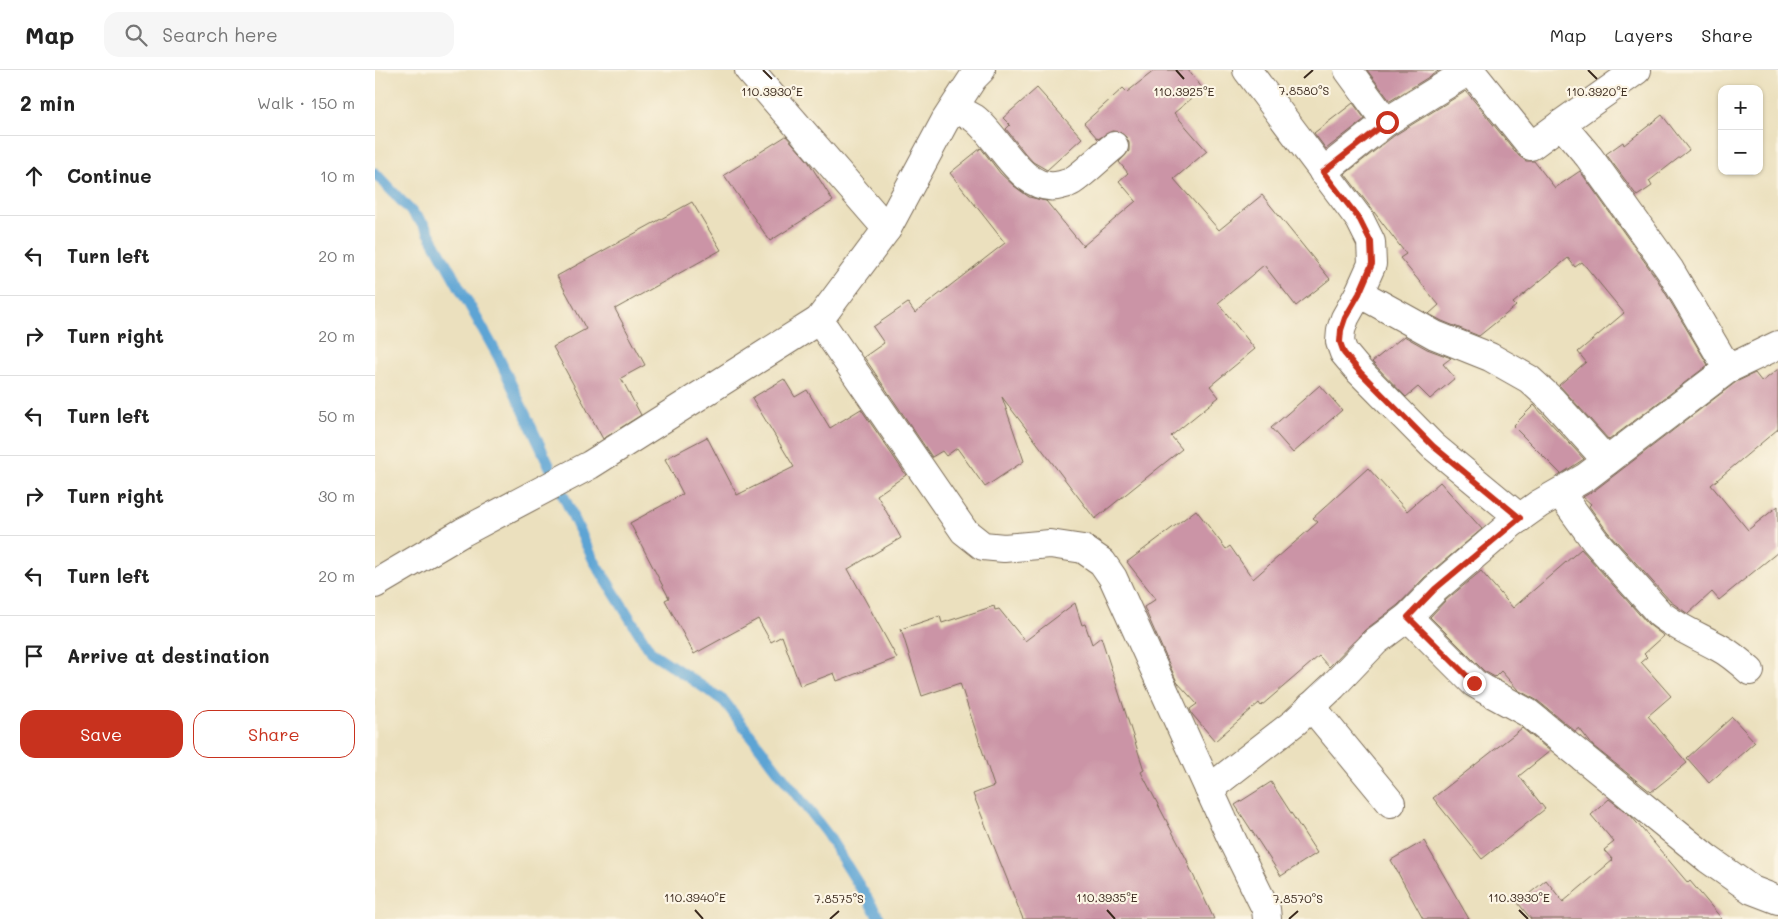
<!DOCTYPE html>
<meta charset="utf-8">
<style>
body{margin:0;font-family:Mali,sans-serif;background:#f6f6f6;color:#222}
.controls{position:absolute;right:15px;top:15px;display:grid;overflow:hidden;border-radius:10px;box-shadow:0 1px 4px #0004}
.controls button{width:45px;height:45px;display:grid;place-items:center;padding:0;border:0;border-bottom:1px solid #e0e0e0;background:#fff;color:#222;font:25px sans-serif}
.stop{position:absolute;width:15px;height:15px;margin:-11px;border:4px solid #c8321e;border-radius:50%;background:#fff}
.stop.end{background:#c8321e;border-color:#fff;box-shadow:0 1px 5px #0008}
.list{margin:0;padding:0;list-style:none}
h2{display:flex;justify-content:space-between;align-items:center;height:65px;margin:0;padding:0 20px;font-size:21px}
h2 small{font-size:16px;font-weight:400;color:#767676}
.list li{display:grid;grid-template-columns:32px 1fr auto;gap:15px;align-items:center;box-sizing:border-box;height:80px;padding:0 20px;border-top:1px solid #e0e0e0}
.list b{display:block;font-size:19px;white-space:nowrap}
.list em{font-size:16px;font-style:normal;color:#767676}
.actions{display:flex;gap:10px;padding:15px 20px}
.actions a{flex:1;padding:11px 0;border:1px solid #c8321e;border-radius:15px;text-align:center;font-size:18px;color:#c8321e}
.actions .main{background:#c8321e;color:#fff}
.icon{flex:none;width:28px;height:28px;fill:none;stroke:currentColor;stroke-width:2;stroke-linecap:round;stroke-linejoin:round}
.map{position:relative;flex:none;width:1403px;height:849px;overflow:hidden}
header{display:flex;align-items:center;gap:30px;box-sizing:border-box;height:70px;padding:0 25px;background:#fff;border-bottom:1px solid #e0e0e0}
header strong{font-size:24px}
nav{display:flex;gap:28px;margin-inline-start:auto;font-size:18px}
.search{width:350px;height:45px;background:#f6f6f6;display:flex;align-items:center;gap:12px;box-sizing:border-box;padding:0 18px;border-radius:15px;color:#767676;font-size:19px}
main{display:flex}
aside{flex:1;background:#fff}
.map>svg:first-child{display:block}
</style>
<header>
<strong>Map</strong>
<div class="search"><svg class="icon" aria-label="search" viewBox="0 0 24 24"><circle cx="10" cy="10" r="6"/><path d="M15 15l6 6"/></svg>Search here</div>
<nav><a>Map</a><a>Layers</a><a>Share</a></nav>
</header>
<main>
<aside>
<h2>2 min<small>Walk · 150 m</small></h2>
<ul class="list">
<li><svg class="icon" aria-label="ahead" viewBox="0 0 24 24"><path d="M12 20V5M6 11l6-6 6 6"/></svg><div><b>Continue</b></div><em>10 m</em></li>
<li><svg class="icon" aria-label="left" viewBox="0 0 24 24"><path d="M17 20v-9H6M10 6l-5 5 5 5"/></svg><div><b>Turn left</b></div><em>20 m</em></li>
<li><svg class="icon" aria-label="right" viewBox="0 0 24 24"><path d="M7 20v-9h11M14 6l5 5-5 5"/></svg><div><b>Turn right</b></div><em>20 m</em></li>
<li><svg class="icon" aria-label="left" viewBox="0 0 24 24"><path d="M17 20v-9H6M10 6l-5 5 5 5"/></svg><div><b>Turn left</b></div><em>50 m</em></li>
<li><svg class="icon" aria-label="right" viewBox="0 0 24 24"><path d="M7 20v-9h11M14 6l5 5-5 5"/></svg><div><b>Turn right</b></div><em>30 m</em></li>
<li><svg class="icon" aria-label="left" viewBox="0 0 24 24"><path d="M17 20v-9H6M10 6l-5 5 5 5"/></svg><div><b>Turn left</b></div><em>20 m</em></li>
<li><svg class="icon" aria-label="arrive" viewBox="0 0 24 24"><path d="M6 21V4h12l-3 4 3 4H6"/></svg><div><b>Arrive at destination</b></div></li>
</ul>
<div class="actions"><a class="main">Save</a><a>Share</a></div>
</aside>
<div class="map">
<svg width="1403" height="849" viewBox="0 0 1403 849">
<rect width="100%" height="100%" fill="#fcf5e5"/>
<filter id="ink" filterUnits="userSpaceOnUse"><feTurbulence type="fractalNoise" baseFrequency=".02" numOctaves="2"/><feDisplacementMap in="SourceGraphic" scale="10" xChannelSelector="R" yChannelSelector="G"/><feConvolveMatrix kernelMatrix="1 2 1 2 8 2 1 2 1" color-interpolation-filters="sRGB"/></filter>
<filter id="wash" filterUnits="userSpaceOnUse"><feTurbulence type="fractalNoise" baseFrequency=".0096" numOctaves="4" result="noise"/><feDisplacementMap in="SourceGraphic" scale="20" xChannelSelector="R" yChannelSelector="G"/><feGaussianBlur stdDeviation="1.12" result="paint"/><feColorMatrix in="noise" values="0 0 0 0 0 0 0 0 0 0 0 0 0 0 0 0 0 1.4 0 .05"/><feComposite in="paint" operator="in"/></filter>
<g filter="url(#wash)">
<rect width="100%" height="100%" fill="#ebe0be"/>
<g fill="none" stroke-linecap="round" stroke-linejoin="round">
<polyline stroke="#5da4d4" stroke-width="11" points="0,103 50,156 123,286 218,489 276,582 349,631 452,764 505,849"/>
</g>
<g id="blocks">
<g fill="#cb94a6">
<polygon points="780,0 813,0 828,19 799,43 832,81 799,109 844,160 887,125 955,209 921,236 889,195 843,233 880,279 835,316 844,327 796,366 807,379 720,449 627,327 649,391 610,417 582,378 571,386 567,381 557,387 489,287 509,273 498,257 533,233 540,243 630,173 575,103 606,78 625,103 639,116 654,127 671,131 708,176 761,131 744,111 753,103 744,92 754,81 754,73 751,67 745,62 737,61 723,69 709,53 748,18 752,22"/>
<polygon points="992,0 1065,0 1015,31"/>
<polygon points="662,18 707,68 672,100 658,92 649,82 631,59 635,55 628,48"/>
<polygon points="1091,21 1144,86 1151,91 1159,91 1180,118 1205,101 1282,209 1333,295 1234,370 1184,315 1211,292 1203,282 1249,243 1207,192 1200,197 1193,188 1138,233 1141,236 1104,266 1067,251 1054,244 1064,235 1025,188 1031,184 970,104 1020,65"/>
<polygon points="978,33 990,49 951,79 939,63"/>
<polygon points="1287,45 1314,80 1274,111 1277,116 1262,126 1231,84 1248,72 1249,75"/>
<polygon points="411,66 433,91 458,131 395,171 349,105"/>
<polygon points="317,132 346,180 240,239 270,295 246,308 266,345 228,369 178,277 211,259 182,206"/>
<polygon points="1029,266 1052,279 1076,288 1068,294 1080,308 1055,329 1043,317 1031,327 997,292"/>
<polygon points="1403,299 1403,359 1336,415 1373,460 1403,436 1403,482 1344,530 1337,522 1313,544 1296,532 1232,461 1214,436 1216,434 1208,427 1220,420 1361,312 1380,303 1387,312"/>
<polygon points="409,309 420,327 432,320 455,358 486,339 531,405 502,425 526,468 473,499 522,588 462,611 459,603 425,616 407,566 396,572 383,549 319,584 290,530 294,528 255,453 308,424 290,389 332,367 362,425 419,397 377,328"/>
<polygon points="945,315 967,340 918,383 896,358"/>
<polygon points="1159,335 1209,389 1186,404 1138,356"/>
<polygon points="993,398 1032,441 1065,412 1107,459 1050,507 1023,535 990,560 954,597 944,586 886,636 884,633 840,671 817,644 815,639 822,634 802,612 769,537 781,529 752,492 821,440 851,479 855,476 878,509 943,452 938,448"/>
<polygon points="1206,479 1273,554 1289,566 1269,584 1272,587 1266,592 1296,626 1273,646 1312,693 1276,722 1218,676 1204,658 1200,661 1163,631 1143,620 1126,601 1120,607 1109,601 1055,547 1071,530 1106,501 1138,538"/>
<polygon points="700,533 707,555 710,554 717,574 726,567 769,700 766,702 813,792 812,792 839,849 648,849 598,724 619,716 585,613 547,626 526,559 565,546 567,553 619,536 620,540 624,539 650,571"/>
<polygon points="1357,647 1380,672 1334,713 1312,688"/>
<polygon points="1147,658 1175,681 1144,706 1170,739 1107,789 1058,728"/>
<polygon points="896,712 942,783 906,806 860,735"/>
<polygon points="1234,729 1256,746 1313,813 1315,811 1347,849 1156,849 1143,833 1171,810 1188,832 1238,790 1229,780 1239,772 1216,745"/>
<polygon points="1049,771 1094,849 1048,849 1016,790"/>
</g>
</g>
</g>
<g filter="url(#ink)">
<use href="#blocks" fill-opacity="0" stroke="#796a56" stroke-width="1"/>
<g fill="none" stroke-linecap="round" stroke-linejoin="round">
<defs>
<g id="minor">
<polyline points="374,0 512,159"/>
<polyline points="872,0 985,150 996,172 997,194 984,223 970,248 966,260 965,272 969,283 985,302 1058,376 1145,448"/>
<polyline points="973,0 1011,52 1095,0 1156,76 1186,54"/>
<polyline points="1262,0 1186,54 1214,87 1295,200 1353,299 1403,275"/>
<path d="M577 41C585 42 592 43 599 48 625 67 647 126 686 115 690 114 694 113 697 111 711 102 726 86 739 76"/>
<polyline points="948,102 1011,52"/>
<polyline points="984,223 1060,265 1115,287 1154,309 1177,330 1232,391"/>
<polyline points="444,250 589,461 608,476 629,478 675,474 708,479 727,492 738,508 859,774 891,839 892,849"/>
<path d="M1185 423 1220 471 1285 544C1303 558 1323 566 1343 577 1355 583 1365 592 1375 601"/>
<polyline points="0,514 88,462 215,395 444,250 512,159 570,51 598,8 606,0"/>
<polyline points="1033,547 1099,613 1109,619 1153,643 1333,789 1377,820 1403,830"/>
<polyline points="936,636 1016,733"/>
<polyline points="834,719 920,652 958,616 1001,571 1033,547 1060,519 1136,454 1164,434 1211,407 1353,299"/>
</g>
</defs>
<use href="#minor" stroke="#796a56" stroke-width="30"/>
<use href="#minor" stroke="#fff" stroke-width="28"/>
</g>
</g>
<g fill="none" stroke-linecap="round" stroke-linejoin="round" filter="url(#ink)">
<polyline stroke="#c8321e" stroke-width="6" points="1012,52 948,102 985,150 996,172 997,194 984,224 970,248 966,260 965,272 969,283 985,302 1058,376 1145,448 1060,519 1033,547 1099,613"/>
</g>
<path fill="none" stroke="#3b2a1e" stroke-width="2" d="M388 0 397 9M801 0 809 9M1213 0 1222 9M929 8 938 0M320 840 328 849M732 840 740 849M1144 840 1153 849M455 849 464 841M914 849 923 841"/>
<g font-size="12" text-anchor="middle" fill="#3b2a1e" stroke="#fcf5e5" stroke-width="4.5" stroke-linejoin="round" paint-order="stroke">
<text x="929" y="25">7.8580°S</text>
<text x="397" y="26">110.3930°E</text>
<text x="809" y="26">110.3925°E</text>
<text x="1222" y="26">110.3920°E</text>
<text x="320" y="832">110.3940°E</text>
<text x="732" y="832">110.3935°E</text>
<text x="1144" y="832">110.3930°E</text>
<text x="464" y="833">7.8575°S</text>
<text x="923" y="833">7.8570°S</text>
</g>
</svg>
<div class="controls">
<button>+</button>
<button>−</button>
</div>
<div class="stop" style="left:1012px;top:52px"></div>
<div class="stop end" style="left:1099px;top:613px"></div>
</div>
</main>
